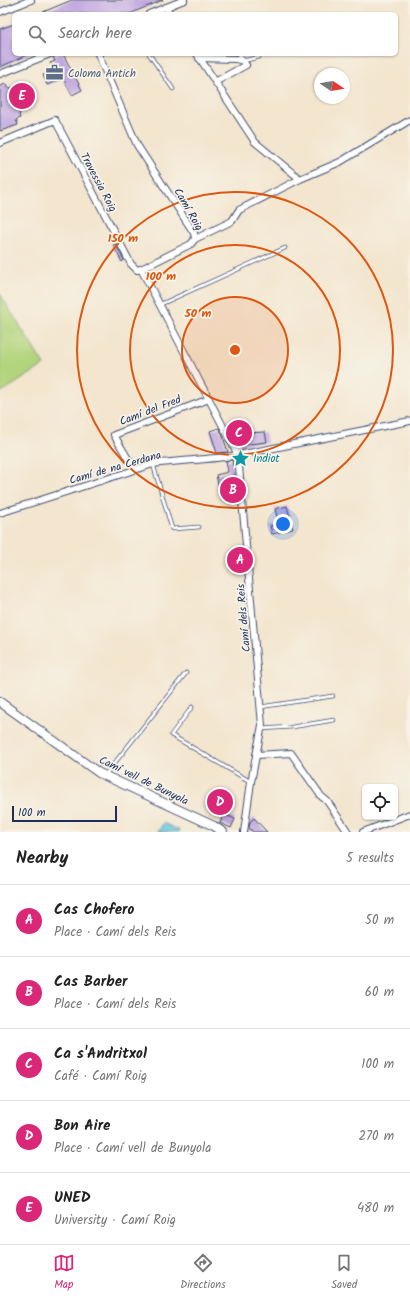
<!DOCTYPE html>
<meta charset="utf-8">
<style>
body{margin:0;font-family:Kalam,sans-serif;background:#f2f2f2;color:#222}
.controls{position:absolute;right:12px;bottom:12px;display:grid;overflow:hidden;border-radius:6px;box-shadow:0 1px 3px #0004}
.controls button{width:36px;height:36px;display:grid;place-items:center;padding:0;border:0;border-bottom:1px solid #e0e0e0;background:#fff;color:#222;font:20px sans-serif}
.compass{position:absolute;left:314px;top:68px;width:36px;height:36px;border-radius:50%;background:#fff;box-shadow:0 1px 3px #0004;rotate:102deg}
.scale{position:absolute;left:12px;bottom:10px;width:105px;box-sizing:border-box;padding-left:4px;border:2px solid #1b2f5e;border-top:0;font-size:11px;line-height:14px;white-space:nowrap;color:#1b2f5e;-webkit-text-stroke:3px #f7f3e8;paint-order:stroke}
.you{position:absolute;left:283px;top:524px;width:14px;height:14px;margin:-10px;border:3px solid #fff;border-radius:50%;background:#1a73e8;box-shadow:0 0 0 6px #1a73e833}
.badge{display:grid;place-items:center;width:26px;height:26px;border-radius:50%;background:#db2777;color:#fff;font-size:13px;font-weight:700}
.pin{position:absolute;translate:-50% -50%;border:2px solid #fff;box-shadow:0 1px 4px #0006}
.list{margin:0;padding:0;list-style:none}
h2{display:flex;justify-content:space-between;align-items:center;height:52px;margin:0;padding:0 16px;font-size:17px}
h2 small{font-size:13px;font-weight:400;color:#767676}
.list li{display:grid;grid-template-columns:26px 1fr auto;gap:12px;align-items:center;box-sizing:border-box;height:72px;padding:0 16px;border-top:1px solid #e0e0e0}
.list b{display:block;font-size:15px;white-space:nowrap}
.list p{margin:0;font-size:13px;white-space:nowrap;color:#767676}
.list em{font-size:13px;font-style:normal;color:#767676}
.icon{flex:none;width:22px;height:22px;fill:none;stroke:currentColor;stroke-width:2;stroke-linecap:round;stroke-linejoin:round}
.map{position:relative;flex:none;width:410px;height:832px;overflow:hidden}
.search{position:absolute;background:#fff;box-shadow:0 1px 3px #0004;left:12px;right:12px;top:12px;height:44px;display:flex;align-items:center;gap:10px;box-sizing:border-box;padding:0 14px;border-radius:6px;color:#767676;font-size:15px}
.sheet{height:412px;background:#fff}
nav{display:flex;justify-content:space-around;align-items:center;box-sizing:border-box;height:56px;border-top:1px solid #e0e0e0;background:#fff;font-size:11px;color:#767676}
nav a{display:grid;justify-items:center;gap:2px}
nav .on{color:#db2777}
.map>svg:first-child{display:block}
</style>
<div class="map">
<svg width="410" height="832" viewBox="0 0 410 832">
<rect width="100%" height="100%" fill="#f7f3e8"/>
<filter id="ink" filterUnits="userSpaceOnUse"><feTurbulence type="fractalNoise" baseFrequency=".025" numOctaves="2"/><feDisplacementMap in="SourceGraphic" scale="8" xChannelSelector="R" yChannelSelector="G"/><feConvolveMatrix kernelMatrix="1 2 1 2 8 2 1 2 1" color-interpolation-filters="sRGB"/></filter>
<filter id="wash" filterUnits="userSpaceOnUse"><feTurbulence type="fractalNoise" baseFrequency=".012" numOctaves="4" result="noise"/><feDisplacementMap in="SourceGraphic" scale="16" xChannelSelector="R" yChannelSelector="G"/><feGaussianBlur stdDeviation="0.9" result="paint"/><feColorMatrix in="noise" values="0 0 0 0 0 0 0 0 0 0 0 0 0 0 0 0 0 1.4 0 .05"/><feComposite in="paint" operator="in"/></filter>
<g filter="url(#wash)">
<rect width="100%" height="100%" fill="#f3e5ce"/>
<polygon fill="#b2d47c" stroke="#66826d" points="0,294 44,365 0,393"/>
<polygon fill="#5fc5dc" stroke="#3d7a9d" points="163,823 179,830 178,832 158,832"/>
<g id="blocks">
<g fill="#b89ae0">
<polygon points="72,0 163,0 129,14 38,14"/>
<polygon points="14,24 14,54 30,54 0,67 0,29"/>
<polygon points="60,54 63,54 82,90 72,95 63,78 47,85 43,75 54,70 50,63 55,61 53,57"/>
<polygon points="6,84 7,88 27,88 32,99 28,101 29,103 19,114 20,118 16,120 18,125 0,131 0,86"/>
<polygon points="115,244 124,260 122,262 113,245"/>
<polygon points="239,419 247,433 265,432 267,442 241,445 236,439 228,425"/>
<polygon points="219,428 222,434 228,452 217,453 210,431"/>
<polygon points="232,460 237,495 231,495 230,483 218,484 216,475 228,472 226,461"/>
<polygon points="287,506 293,529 272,534 270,526 279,524 275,509"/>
<polygon points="242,551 244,570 238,570 237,560 233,560 232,552"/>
<polygon points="221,792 227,795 218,813 206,808 210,800 215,803"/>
<polygon points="224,814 235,819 231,828 220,823"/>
<polygon points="254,818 267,832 253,832 249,828 250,822"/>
</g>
</g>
</g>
<g filter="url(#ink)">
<use href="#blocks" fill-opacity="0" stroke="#3b4a6f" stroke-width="1"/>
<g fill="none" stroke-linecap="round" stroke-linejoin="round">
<defs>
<g id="service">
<polyline points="149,54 173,89"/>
<polyline points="239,54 243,61 259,57"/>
<polyline points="159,305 285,248"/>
<polyline points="153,464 172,529 199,527"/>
<polyline points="192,707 171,735 251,782"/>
<polyline points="260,707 333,696"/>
<polyline points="261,729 292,727 334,720"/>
<polyline points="105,775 186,673"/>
</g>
<g id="minor">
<polyline points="166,7 170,14"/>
<polyline points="0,12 31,0"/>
<polyline points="149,14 184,0"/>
<polyline points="98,54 137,145 194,233 195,239 191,244 141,269 238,455 262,725 251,782 244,832"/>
<polyline points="197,54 255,142 300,179"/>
<polyline points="199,58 236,59 243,61 246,65 215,82"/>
<polyline points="0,74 50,54"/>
<polyline points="0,143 55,120 131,264 137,270 141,269"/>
<polyline points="195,239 232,221 239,210 300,179 340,162 410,120"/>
<polyline points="134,469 114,435 209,399"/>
<path d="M0 513 153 464C181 460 210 460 238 455L410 421"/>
<polyline points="256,755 291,753 321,796 327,801 348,832"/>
<polyline points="363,832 410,814"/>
</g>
<polyline id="tertiary" points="0,702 99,773 214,826 223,832"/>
</defs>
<use href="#service" stroke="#3b4a6f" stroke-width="4.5"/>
<use href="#minor" stroke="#3b4a6f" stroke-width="8"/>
<use href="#tertiary" stroke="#3b4a6f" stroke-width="10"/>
<use href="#service" stroke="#fff" stroke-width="3"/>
<use href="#minor" stroke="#fff" stroke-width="6"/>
<use href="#tertiary" stroke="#fff" stroke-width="8"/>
</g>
</g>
<circle cx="235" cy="350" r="53" fill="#de5710" fill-opacity=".12"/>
<g fill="none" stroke="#de5710" stroke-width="2">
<circle cx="235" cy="350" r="53"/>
<circle cx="235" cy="350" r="105"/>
<circle cx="235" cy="350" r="158"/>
</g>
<defs>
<symbol id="office-bare" viewBox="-9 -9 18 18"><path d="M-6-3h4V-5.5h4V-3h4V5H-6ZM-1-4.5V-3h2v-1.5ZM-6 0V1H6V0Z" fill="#5c6f8a" stroke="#f7f3e8" stroke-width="2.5" paint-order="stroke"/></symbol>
<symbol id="sight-bare" viewBox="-9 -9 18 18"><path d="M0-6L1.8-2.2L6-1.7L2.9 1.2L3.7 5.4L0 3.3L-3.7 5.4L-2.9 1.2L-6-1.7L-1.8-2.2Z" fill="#0f9aa8" stroke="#f7f3e8" stroke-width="2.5" paint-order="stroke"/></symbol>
</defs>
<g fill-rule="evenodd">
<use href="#office-bare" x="42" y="60" width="25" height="25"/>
<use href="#sight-bare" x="228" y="446" width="25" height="25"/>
</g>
<g text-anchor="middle" stroke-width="3.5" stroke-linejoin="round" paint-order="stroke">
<g font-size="11" fill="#4e5e75" stroke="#f7f3e8" text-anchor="start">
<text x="68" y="77">Coloma Antich</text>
</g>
<g font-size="11" fill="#1b2f5e" stroke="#f7f3e8">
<text transform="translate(99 182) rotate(62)" y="4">Travessia Roig</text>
<text transform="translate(189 209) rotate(60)" y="4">Camí Roig</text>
<text transform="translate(150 410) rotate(-21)" y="4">Camí del Fred</text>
<text transform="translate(115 467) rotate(-16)" y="4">Camí de na Cerdana</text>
<text transform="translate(243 618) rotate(-95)" y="4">Camí dels Reis</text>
<text transform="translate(144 780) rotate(26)" y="4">Camí vell de Bunyola</text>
</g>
<g font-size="11" fill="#0d838f" stroke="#f7f3e8" text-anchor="start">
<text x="253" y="462">Indiot</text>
</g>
</g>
<circle cx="235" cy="350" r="6" fill="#de5710" stroke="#f7f3e8" stroke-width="2"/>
<g font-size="12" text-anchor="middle" font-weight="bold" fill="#de5710" stroke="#f7f3e8" stroke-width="3.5" stroke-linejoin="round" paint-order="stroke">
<text x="123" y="242">150 m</text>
<text x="161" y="280">100 m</text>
<text x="198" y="317">50 m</text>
</g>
</svg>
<div class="controls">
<button><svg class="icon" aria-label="locate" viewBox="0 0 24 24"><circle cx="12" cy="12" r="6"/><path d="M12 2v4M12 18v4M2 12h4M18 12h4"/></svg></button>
</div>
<svg class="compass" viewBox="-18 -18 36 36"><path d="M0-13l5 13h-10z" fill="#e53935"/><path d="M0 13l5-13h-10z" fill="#767676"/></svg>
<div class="scale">100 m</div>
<div class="you"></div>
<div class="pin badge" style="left:240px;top:560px">A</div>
<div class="pin badge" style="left:233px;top:490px">B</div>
<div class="pin badge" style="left:239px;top:433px">C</div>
<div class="pin badge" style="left:220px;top:802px">D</div>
<div class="pin badge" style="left:22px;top:96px">E</div>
<div class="search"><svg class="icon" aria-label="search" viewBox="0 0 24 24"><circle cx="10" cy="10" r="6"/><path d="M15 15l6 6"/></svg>Search here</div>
</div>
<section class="sheet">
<h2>Nearby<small>5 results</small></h2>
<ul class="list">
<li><span class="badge">A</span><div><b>Cas Chofero</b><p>Place · Camí dels Reis</p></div><em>50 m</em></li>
<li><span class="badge">B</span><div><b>Cas Barber</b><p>Place · Camí dels Reis</p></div><em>60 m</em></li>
<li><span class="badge">C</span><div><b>Ca s'Andritxol</b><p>Café · Camí Roig</p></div><em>100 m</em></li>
<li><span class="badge">D</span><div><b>Bon Aire</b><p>Place · Camí vell de Bunyola</p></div><em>270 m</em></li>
<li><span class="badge">E</span><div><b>UNED</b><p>University · Camí Roig</p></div><em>480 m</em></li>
</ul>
</section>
<nav>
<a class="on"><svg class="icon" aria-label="map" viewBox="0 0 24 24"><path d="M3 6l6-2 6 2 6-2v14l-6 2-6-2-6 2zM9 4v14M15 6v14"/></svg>Map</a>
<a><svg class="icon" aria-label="directions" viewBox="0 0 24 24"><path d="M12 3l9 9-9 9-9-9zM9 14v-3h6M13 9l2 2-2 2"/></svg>Directions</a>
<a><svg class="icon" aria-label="saved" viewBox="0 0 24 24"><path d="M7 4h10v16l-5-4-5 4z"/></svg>Saved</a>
</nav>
